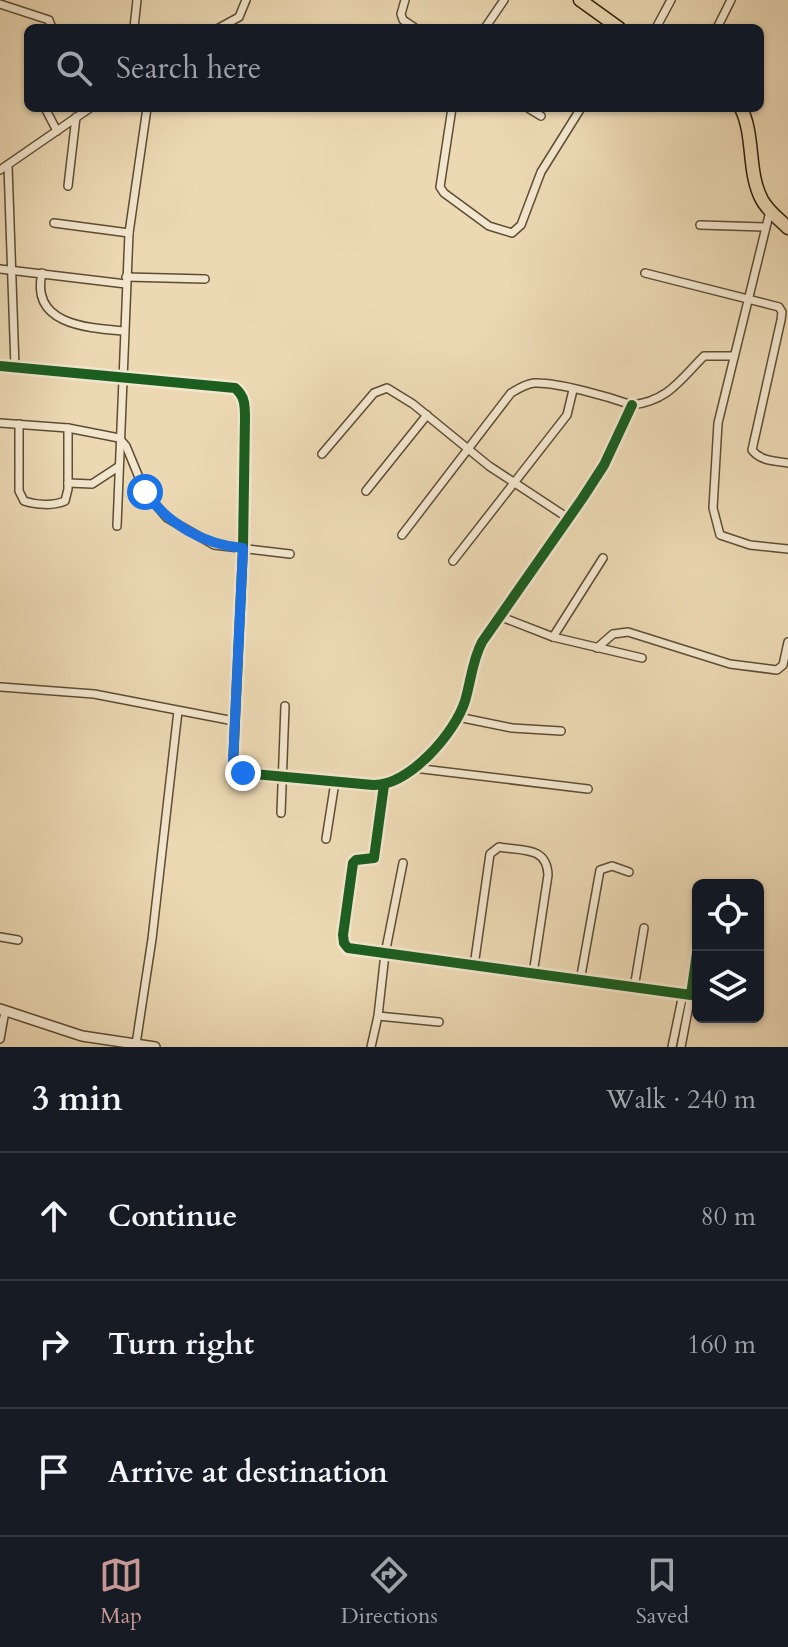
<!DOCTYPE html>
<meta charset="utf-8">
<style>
body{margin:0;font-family:Cardo,serif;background:#20242c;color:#f1f3f6}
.controls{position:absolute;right:24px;bottom:24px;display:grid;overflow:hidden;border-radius:12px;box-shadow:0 2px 6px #0004}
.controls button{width:72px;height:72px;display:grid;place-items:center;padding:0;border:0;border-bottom:2px solid #363941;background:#171b24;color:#f1f3f6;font:40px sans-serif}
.stop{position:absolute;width:24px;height:24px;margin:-18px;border:6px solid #1a73e8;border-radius:50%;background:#fff}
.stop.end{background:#1a73e8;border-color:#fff;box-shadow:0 2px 8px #0008}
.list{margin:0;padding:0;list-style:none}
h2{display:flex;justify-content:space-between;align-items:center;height:104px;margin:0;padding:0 32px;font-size:34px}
h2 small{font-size:26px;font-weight:400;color:#9ea1a6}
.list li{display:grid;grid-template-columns:52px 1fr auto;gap:24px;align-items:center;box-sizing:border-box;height:128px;padding:0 32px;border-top:2px solid #363941}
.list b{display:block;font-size:30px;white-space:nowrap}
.list em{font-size:26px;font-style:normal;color:#9ea1a6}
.icon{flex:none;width:44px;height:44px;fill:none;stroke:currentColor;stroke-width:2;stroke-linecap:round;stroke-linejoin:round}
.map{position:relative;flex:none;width:788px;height:1047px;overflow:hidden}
.search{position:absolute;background:#171b24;box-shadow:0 2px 6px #0004;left:24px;right:24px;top:24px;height:88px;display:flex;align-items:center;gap:20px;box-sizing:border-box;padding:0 28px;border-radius:12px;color:#9ea1a6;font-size:30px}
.sheet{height:488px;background:#171b24}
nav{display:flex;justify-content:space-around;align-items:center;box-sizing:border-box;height:112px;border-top:2px solid #363941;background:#171b24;font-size:22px;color:#9ea1a6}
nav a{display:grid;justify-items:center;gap:4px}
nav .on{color:#c59692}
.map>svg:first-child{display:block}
</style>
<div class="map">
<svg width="788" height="1047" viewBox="0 0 788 1047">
<rect width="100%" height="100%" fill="#ecd9b4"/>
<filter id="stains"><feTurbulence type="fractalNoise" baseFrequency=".0025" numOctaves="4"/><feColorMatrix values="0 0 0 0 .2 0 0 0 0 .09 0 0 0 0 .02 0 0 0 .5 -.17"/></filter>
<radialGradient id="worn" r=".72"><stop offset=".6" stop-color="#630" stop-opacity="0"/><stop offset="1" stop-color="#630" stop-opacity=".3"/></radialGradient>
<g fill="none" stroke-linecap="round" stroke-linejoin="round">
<defs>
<g id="minor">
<polyline points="405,0 401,14 403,20 415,28"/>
<polyline points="0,4 49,20 52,28"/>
<polyline points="134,28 137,0"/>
<polyline points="219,28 239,17 246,0"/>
<polyline points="485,28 504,0"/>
<polyline points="656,28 671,0"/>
<polyline points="717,28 731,0"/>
<polyline points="45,108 57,131"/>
<polyline points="452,108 440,187 444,193 489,226 512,233 521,225 541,172 581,108"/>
<polyline points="528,108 541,116"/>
<polyline points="8,166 15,367"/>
<polyline points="0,170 90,108"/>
<polyline points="68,186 76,117"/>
<polyline points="770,211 718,423 713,508 720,535 750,545 788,549"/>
<polyline points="54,223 129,233"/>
<polyline points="700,225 764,227"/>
<polyline points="0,269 126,284"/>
<path d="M42 273C30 325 88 328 124 331"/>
<path d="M645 273 779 307 782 312 781 320 752 450C760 461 775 461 788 463"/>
<polyline points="126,277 205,279"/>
<path d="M0 366 235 388C245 396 245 406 245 418L243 548 233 766 237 771 243 773 373 785C409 786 455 733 465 701 471 681 472 661 482 642L582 499 604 465 632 405"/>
<polyline points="0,423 68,428 119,438 126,446 145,492 167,518 214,545 290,554"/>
<path d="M19 424V491L24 501C36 505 54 506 65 501L68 489V428"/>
<polyline points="322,454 374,393 387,388 413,404 489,466 568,518"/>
<polyline points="68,483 92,484 118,467"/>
<polyline points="366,491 427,415"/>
<polyline points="117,526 129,233 147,108"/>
<path d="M402 535 511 393C518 389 525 384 534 383 558 382 609 397 632 405 668 401 680 380 704 356H734"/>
<polyline points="453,561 567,415 573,390"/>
<polyline points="499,616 553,637 642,658"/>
<polyline points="553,637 603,558"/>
<polyline points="597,648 613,634 628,632 730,664 777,670 783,665 788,642"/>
<polyline points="1,687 94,694 234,721"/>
<polyline points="458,717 512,728 561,731"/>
<polyline points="414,768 588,789"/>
<polyline points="384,785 374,858 356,860 353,863 343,935 344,943 348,948 691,995 698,946"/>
<polyline points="281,813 285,706"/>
<polyline points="326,839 335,782"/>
<polyline points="0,937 18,940"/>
<path d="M474 966 490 854 499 847C522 851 547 846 548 875L533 974"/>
<polyline points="580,981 600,870 612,866 629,872"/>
<polyline points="634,988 644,928"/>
<polyline points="378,1016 439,1022"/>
<polyline points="0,1039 5,1011"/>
<polyline points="136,1044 152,939 178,711"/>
<polyline points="371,1047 378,1016 385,954 403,863"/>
<polyline points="672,1047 683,994"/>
<polyline points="681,1047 691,995"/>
</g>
<polyline id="tertiary" points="0,1009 82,1036 155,1047"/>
<g id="primary">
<polyline points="580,0 619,28"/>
<path d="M741 108C755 137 747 172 762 200 768 211 779 219 788 228"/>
</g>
</defs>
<use href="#minor" stroke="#5d4d32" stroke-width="10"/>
<use href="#tertiary" stroke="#5d4d32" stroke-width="12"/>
<use href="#primary" stroke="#2d1e07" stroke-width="15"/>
<use href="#minor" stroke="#f3e6ce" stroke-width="7"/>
<use href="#tertiary" stroke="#f3e6ce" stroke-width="9"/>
<use href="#primary" stroke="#ecd9b4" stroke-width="12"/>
<defs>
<g id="cycleway">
<path d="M0 366 235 388C245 396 245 406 245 418L243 548 233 766 237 771 243 773 373 785C409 786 455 733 465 701 471 681 472 661 482 642L582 499 604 465 632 405"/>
<polyline points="384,785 374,858 356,860 353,863 343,935 344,943 348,948 691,995 698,946"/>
</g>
</defs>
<use href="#cycleway" stroke="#f3e6ce" stroke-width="15"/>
<use href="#cycleway" stroke="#1b5e20" stroke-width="10"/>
</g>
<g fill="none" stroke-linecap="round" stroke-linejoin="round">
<path stroke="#1a73e8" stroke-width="10" d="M145 492C168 524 204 545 243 548L233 762 237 771 243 773"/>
</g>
<rect width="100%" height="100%" filter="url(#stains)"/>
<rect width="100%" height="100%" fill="url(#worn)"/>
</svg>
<div class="controls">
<button><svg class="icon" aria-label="locate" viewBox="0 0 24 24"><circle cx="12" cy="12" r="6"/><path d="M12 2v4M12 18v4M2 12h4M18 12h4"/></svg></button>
<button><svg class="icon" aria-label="layers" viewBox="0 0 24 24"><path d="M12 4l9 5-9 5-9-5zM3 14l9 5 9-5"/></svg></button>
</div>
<div class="stop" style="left:145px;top:492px"></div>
<div class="stop end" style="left:243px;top:773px"></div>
<div class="search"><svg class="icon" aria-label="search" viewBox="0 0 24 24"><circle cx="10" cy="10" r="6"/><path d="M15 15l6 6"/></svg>Search here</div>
</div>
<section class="sheet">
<h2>3 min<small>Walk · 240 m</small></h2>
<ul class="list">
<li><svg class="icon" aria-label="ahead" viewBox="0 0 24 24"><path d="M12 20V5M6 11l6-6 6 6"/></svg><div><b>Continue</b></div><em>80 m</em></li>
<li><svg class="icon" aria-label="right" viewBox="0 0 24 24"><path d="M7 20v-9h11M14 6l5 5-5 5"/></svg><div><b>Turn right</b></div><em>160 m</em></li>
<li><svg class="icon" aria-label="arrive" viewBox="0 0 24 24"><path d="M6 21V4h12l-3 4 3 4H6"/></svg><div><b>Arrive at destination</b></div></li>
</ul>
</section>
<nav>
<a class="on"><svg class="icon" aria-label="map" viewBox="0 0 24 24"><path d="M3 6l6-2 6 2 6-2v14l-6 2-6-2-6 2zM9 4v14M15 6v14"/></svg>Map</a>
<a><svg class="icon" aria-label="directions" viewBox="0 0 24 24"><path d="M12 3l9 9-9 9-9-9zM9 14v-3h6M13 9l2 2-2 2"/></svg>Directions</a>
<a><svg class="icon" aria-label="saved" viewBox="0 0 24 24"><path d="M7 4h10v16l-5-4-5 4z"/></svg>Saved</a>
</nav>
